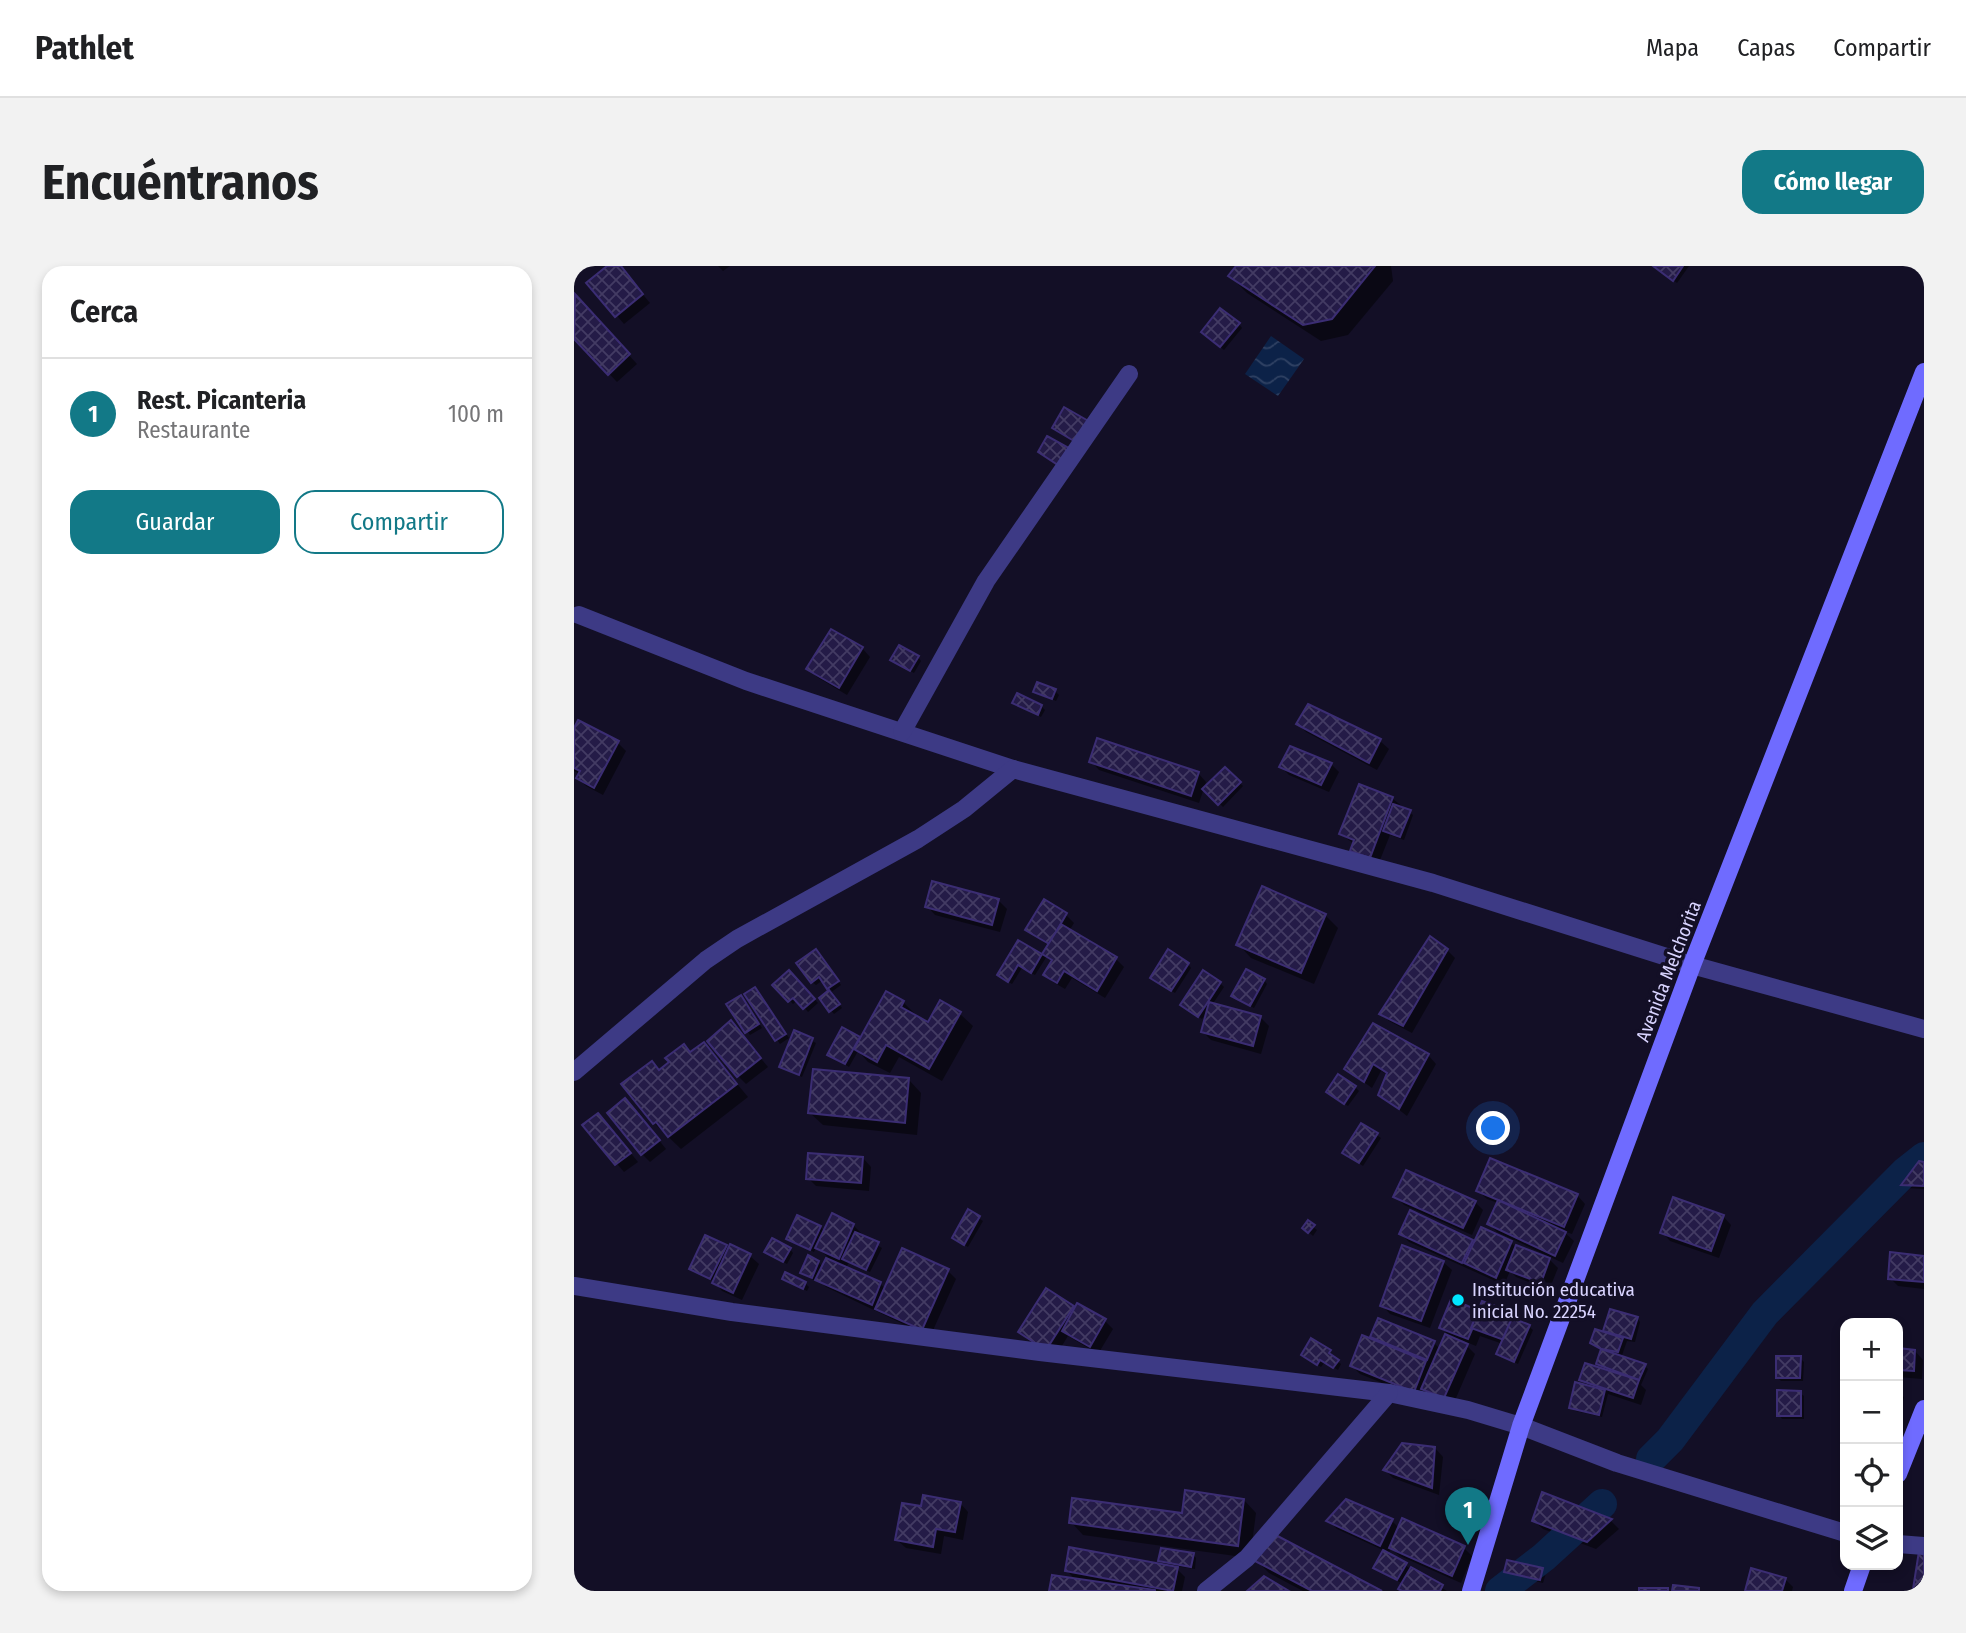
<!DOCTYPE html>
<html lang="es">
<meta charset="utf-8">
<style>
body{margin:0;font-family:"Fira Sans Condensed",sans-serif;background:#f2f2f2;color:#202124}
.controls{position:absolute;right:21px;bottom:21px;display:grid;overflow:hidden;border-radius:14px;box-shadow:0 4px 10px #0003}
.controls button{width:63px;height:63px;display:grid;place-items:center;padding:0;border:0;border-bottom:2px solid #e0e0e0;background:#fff;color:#202124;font:35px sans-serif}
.you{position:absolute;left:920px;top:863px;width:24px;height:24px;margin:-18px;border:5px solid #fff;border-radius:50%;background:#1a73e8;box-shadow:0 0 0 10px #1a73e833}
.badge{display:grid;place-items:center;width:46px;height:46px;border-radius:50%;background:#127987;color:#fff;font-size:23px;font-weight:700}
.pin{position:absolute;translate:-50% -58px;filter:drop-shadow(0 2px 4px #0008)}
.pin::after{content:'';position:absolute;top:37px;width:24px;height:21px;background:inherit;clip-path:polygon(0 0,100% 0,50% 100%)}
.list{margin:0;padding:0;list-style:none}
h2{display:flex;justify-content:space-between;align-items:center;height:91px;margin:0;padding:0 28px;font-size:30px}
h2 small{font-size:23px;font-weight:400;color:#757577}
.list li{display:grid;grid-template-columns:46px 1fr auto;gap:21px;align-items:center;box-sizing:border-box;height:112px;padding:0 28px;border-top:2px solid #e0e0e0}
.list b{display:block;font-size:26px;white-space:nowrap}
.list p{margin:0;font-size:23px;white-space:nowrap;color:#757577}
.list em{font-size:23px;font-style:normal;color:#757577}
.actions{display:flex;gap:14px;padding:21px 28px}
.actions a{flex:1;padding:16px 0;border:2px solid #127987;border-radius:21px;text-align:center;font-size:24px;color:#127987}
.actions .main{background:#127987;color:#fff}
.icon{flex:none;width:38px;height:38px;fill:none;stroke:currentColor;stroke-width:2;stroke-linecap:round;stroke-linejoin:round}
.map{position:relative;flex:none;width:1350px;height:1325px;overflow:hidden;border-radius:21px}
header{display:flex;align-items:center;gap:42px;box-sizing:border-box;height:98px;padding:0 35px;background:#fff;border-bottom:2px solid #e0e0e0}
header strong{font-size:33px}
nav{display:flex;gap:38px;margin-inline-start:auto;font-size:24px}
.intro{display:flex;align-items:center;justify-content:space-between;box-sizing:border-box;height:168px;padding:0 42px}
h1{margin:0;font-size:49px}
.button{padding:18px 32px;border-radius:21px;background:#127987;color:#fff;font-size:24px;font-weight:700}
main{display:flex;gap:42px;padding:0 42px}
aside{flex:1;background:#fff;border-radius:21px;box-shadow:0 4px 10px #0003}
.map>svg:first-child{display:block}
</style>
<header>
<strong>Pathlet</strong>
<nav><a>Mapa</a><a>Capas</a><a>Compartir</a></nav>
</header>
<div class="intro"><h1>Encuéntranos</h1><a class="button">Cómo llegar</a></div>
<main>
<aside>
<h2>Cerca<small></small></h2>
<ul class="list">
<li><span class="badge">1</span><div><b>Rest. Picanteria</b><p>Restaurante</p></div><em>100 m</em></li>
</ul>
<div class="actions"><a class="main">Guardar</a><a>Compartir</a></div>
</aside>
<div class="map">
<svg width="1350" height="1325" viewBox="0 0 1350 1325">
<defs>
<pattern id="water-waves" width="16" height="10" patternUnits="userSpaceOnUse" patternTransform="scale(1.75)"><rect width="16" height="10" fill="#0c2248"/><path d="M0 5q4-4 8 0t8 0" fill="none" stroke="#2f4163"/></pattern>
<pattern id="building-cross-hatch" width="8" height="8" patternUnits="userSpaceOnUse" patternTransform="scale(1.75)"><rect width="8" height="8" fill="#241b47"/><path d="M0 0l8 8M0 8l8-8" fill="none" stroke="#433b63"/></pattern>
</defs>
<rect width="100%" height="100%" fill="#130f26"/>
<polygon fill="url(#water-waves)" points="697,70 730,93 704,130 671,108"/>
<g fill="#0007">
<polygon points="35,0 45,0 76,37 50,58 15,17"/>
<polygon points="144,0 156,0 149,5"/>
<polygon points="664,0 817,0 819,15 774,69 747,75 673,27 656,10"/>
<polygon points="1081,0 1115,0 1103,17"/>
<polygon points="1,30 63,98 43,116 0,71"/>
<polygon points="665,58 668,62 650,84 632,69"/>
<polygon points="288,382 296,391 273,429 243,411 235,403"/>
<polygon points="344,391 347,395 340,407 322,397"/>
<polygon points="461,425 481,425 485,429 482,435"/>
<polygon points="440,437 467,440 471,444 467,451"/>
<polygon points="734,440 806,475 815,483 803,504 732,466 724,458"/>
<polygon points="5,456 44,477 52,485 29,529 12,520 4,512 6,508 0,505 0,465"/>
<polygon points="517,495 624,507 632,516 625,537 525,504"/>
<polygon points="757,498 765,506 755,526 715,509 707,501"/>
<polygon points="651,503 669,520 649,541 631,523"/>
<polygon points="786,520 819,533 839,549 830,574 816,569 804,599 786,593 778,584 780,578 767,568"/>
<polygon points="424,634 433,643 426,666 361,649 353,640"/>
<polygon points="492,649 500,657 495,665 542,693 550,701 531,732 498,712 491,723 479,716 471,708 479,696 473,690 461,709 448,702 438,718 428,712 445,676 469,690 475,680 453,663"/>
<polygon points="751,649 764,662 740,718 677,692 665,679"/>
<polygon points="873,684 881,692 838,767 815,755 807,747"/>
<polygon points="245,689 267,719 256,727 268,742 260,748 247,733 258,725 249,714 242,719 238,716"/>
<polygon points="614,698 617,702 601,727 578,712"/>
<polygon points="215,706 244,737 234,746 224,734 219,738 201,719"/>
<polygon points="690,714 693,718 680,742 663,733"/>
<polygon points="646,717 650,721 638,739 686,751 695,760 687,788 637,774 629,766 634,744 628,753 608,739"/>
<polygon points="185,727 215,772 206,778 173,729"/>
<polygon points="170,735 188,762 176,769 155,739"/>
<polygon points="329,736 342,749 341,751 355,758 386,748 399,760 368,815 325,791 316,807 294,796 284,785 275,801 256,789 269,763 287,773"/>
<polygon points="157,756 194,801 172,818 164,810"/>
<polygon points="799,759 854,789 862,798 833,850 806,829 814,809 807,805 798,822 772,803"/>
<polygon points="221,766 242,777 228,811 207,801"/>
<polygon points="130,778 174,831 107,883 80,857 117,788"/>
<polygon points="335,814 347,827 343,869 249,859 236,847"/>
<polygon points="781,821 785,825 774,840 758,829"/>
<polygon points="59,842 92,883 76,896 68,888"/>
<polygon points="32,857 64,896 50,906 11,860"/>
<polygon points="788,859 807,872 789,900 774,890"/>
<polygon points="289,892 297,901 295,925 242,920 234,912"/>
<polygon points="1346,897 1350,898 1350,923 1332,922 1329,919"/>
<polygon points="904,925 1003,929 1011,938 998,968 989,965 1000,975 989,997 923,966 915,958 924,937 913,933"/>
<polygon points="822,930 901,936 909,944 898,969 830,939"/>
<polygon points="395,946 409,955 394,981 384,975"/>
<polygon points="837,946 900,976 937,976 941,981 974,992 984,1002 975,1024 942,1011 936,1005 930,1019 835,976 827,968"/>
<polygon points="258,950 279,959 288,968 287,970 308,982 296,1006 275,996 272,1002 306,1018 312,1023 374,1005 382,1013 356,1071 252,1021 242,1012 241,1015 228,1007 244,996 249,1001 254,991 242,981 240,986 214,972 246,961 251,966"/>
<polygon points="1149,950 1157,959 1145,992 1096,975 1088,966"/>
<polygon points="734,957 743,964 739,970 730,962"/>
<polygon points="152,981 155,984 157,981 176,990 185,998 168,1034 148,1025 141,1016 117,1003"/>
<polygon points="216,983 219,987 213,998 192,986"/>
<polygon points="1350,991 1350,1023 1324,1020 1316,1012"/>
<polygon points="869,996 878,1004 856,1062 816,1048 808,1039"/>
<polygon points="210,1013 231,1017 235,1021 233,1025"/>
<polygon points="473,1025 502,1044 530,1054 539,1063 524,1088 494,1070 481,1091 454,1074 446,1066"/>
<polygon points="1037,1045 1063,1052 1066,1056 1061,1076 1053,1075 1047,1092 1071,1100 1074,1103 1067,1119 1072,1124 1067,1139 1034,1128 1028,1151 1001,1145 997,1142 1015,1121 1007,1114 1033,1106 1024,1097 1029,1084 1018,1077 1030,1068"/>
<polygon points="905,1046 940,1048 959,1064 944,1098 925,1088 929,1078 906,1070 902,1080 887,1074 901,1088 879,1139 858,1130 851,1124 848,1133 786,1108 778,1100 806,1078 798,1070 860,1077 866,1083 878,1073 867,1061"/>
<polygon points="1324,1084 1341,1085 1349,1094 1348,1113 1324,1111"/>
<polygon points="755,1085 759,1089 758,1091 767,1098 764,1104 751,1096 747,1101 733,1092"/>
<polygon points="1226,1092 1230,1096 1229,1115 1207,1115 1203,1111"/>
<polygon points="1226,1127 1230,1130 1230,1153 1208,1153 1205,1149"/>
<polygon points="1324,1127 1330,1131 1328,1139 1324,1138"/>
<polygon points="861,1182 869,1191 865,1229 819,1212 811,1204"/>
<polygon points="969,1229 1037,1255 1045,1263 1022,1283 969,1263 960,1255"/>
<polygon points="670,1234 682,1247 676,1292 509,1269 497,1256 609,1249"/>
<polygon points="386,1237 394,1246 389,1274 370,1270 367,1288 332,1282 323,1274 348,1242"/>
<polygon points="755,1255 818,1255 826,1263 890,1282 898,1290 887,1317 826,1290 817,1282 814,1289 873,1325 829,1325 829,1318 805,1305 811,1285 763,1263"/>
<polygon points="619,1288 622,1292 621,1303 600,1300 611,1311 608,1325 477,1325 502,1314 492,1304 592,1301 586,1295"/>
<polygon points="683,1295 804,1325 729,1325 695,1307"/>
<polygon points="968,1304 972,1307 969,1317 935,1309 932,1306"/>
<polygon points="1211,1313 1219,1321 1218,1325 1172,1325"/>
</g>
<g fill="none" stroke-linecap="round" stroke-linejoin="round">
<g stroke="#0c2248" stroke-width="30">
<polyline points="1077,1193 1096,1174 1191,1047 1331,906 1350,891"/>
<polyline points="926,1325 970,1291 1028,1238"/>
</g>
</g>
<g fill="url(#building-cross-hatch)" stroke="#3b2d73" stroke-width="2">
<polygon points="33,0 47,0 69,28 41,51 12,17"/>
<polygon points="662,0 801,0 758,53 729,59 654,10"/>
<polygon points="1079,0 1109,0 1099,15"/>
<polygon points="1,28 56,88 34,109 0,73"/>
<polygon points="646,42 666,57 646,81 627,66"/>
<polygon points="490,141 518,157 505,178 478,162"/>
<polygon points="473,170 495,182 484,199 464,186"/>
<polygon points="257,363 289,381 265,422 232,403"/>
<polygon points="325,379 345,390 336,405 316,394"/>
<polygon points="463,416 482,423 478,433 459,426"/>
<polygon points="443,427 468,439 464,449 438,437"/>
<polygon points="734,438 807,473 795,497 722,458"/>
<polygon points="4,454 45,475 20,522 2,512 6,505 0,502 0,462"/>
<polygon points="523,472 625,506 617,530 515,496"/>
<polygon points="716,480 758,497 747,519 705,501"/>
<polygon points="651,501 667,516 644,539 628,523"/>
<polygon points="785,518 819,531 796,592 776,585 780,574 765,568"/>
<polygon points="819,538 837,544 826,571 809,565"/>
<polygon points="358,615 425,633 418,659 351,641"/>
<polygon points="688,620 752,648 727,707 662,679"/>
<polygon points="470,633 493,647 475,678 451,664"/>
<polygon points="487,658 543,691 523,725 490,705 483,717 469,709 478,694 468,688"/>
<polygon points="856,670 874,683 829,760 805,748"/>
<polygon points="444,674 468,688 457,707 444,699 434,716 423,709"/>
<polygon points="242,683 265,715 253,723 245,711 237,717 222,697"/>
<polygon points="594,683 615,697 597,725 576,712"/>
<polygon points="672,703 691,713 676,740 657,730"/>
<polygon points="215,704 241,733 229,743 219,732 214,736 198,719"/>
<polygon points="629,704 647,716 624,751 606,739"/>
<polygon points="181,721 212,768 201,775 170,728"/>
<polygon points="255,724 266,738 255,746 245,732"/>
<polygon points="312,725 330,735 327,741 354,756 366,734 387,746 355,803 312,779 303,796 280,783"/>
<polygon points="167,729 185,758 171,767 152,738"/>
<polygon points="635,736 687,750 679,780 627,766"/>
<polygon points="157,754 187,792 163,811 133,775"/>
<polygon points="799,757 855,788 825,843 804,829 813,807 799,798 790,816 770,803"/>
<polygon points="268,761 286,771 271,798 253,789"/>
<polygon points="220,764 239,772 225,809 205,801"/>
<polygon points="130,776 163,818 94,871 82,856 79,858 47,818 78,795 85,804 95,796 91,792 110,778 116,786"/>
<polygon points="239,803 335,812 331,857 234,847"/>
<polygon points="764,808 782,820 770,838 752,826"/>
<polygon points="51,832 86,874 67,889 33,847"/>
<polygon points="24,847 57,887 41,899 8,859"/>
<polygon points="787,857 804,867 785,897 768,887"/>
<polygon points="234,887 289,891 287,917 232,913"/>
<polygon points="916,892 1004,928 990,961 902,925"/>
<polygon points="1345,895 1350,896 1350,920 1327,919"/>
<polygon points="832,904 902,935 889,962 819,931"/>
<polygon points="1099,931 1150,949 1137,985 1086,967"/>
<polygon points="924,934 992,966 981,990 913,958"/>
<polygon points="394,943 406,950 390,979 378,972"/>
<polygon points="836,944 899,974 888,997 825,968"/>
<polygon points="258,947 280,958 265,993 241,982"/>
<polygon points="223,949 247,960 236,984 212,973"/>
<polygon points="734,954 741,959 734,967 728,962"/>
<polygon points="907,961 938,975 922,1012 890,997"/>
<polygon points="281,966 305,976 292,1004 268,993"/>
<polygon points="131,969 153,979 136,1013 115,1003"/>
<polygon points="198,972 217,982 209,996 190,986"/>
<polygon points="156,978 177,988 159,1027 138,1017"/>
<polygon points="828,979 870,995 847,1055 806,1040"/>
<polygon points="942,979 976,992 967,1017 932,1004"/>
<polygon points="328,982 375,1003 348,1064 301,1043"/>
<polygon points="1316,986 1350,990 1350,1016 1314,1013"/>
<polygon points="234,989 245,995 238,1012 226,1007"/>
<polygon points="252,992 307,1016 298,1039 241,1014"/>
<polygon points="211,1006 232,1016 229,1023 208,1013"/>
<polygon points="472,1022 500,1040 472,1084 444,1066"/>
<polygon points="877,1033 906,1045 894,1073 865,1062"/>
<polygon points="908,1035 941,1047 930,1074 897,1062"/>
<polygon points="503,1037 532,1053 516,1081 488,1065"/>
<polygon points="1036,1043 1064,1051 1057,1073 1029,1065"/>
<polygon points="804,1052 861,1075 853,1094 796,1071"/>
<polygon points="938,1052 956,1059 940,1096 922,1088"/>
<polygon points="1021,1063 1049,1072 1044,1086 1027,1083 1016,1077"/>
<polygon points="871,1068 894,1078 870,1132 847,1123"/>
<polygon points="788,1069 852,1095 840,1126 776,1100"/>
<polygon points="737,1072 757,1084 755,1087 765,1094 759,1102 746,1094 743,1099 727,1089"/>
<polygon points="1324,1082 1341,1084 1340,1105 1324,1104"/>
<polygon points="1027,1083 1072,1098 1065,1114 1022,1098"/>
<polygon points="1202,1090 1227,1090 1226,1112 1202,1112"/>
<polygon points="1011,1097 1065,1114 1059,1132 1005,1114"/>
<polygon points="1001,1116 1031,1124 1025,1149 995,1142"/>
<polygon points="1203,1124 1227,1125 1227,1150 1203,1150"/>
<polygon points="828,1177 861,1181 858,1222 809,1204"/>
<polygon points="611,1224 670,1233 664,1280 495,1257 498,1232 608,1247"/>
<polygon points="968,1226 1038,1253 1013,1276 958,1255"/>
<polygon points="349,1229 387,1236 381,1266 362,1263 359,1281 321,1274 328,1237 347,1240"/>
<polygon points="772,1233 819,1253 806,1280 752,1255"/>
<polygon points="828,1252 891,1280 878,1310 815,1282"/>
<polygon points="696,1266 808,1325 738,1325 681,1295"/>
<polygon points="495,1281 604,1301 599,1325 491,1305"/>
<polygon points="587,1282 620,1287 617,1301 584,1295"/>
<polygon points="809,1284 833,1297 823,1314 799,1302"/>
<polygon points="1345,1285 1350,1286 1350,1324 1339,1323"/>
<polygon points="933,1294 969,1302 966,1314 930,1306"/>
<polygon points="837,1301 869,1319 866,1325 828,1325 824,1323"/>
<polygon points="1177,1302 1212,1312 1208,1325 1171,1325"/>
<polygon points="478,1309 581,1324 581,1325 475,1325"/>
<polygon points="690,1310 715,1325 673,1325"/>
<polygon points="1099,1319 1125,1322 1125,1325 1098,1325"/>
<rect x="1065" y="1322" width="29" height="3"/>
</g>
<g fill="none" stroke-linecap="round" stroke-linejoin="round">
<g stroke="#3d3a85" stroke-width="18">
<polyline points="5,349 172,415 439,503"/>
<polyline points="328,466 412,315 555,108"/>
<polyline points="0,806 132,694 163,673 344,573 390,543 439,503 859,617 1118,699 1350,763"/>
<polyline points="0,1020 158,1046 466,1086 815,1127 894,1144 947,1160 1043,1197 1271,1267"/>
<polyline points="1324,1278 1350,1280"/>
<polyline points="632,1325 673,1292 815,1127"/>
</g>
<g stroke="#6f6bff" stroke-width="18">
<polyline points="1324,1208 1350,1143"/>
<polyline points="897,1325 947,1160 1118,699 1350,106"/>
<polyline points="1279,1325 1288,1299"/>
</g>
</g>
<circle fill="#00e5ff" stroke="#130f26" stroke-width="2.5" cx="884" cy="1034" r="7"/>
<g text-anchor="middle" stroke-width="7" stroke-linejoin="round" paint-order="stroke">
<g font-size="19" fill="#d9d4ff" stroke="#130f26">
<text transform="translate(1094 705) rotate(-69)" y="7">Avenida Melchorita</text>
</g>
<g font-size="19" fill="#d9d4ff" stroke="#130f26" text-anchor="start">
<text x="898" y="1030">Institución educativa<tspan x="898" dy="22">inicial No. 22254</tspan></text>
</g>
</g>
</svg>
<div class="controls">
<button>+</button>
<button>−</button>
<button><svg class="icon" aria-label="locate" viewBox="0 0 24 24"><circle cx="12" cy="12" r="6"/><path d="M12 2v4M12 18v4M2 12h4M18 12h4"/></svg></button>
<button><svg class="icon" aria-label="layers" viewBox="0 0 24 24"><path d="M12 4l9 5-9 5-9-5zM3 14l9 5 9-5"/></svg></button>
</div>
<div class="you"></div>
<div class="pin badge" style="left:894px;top:1279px">1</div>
</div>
</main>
